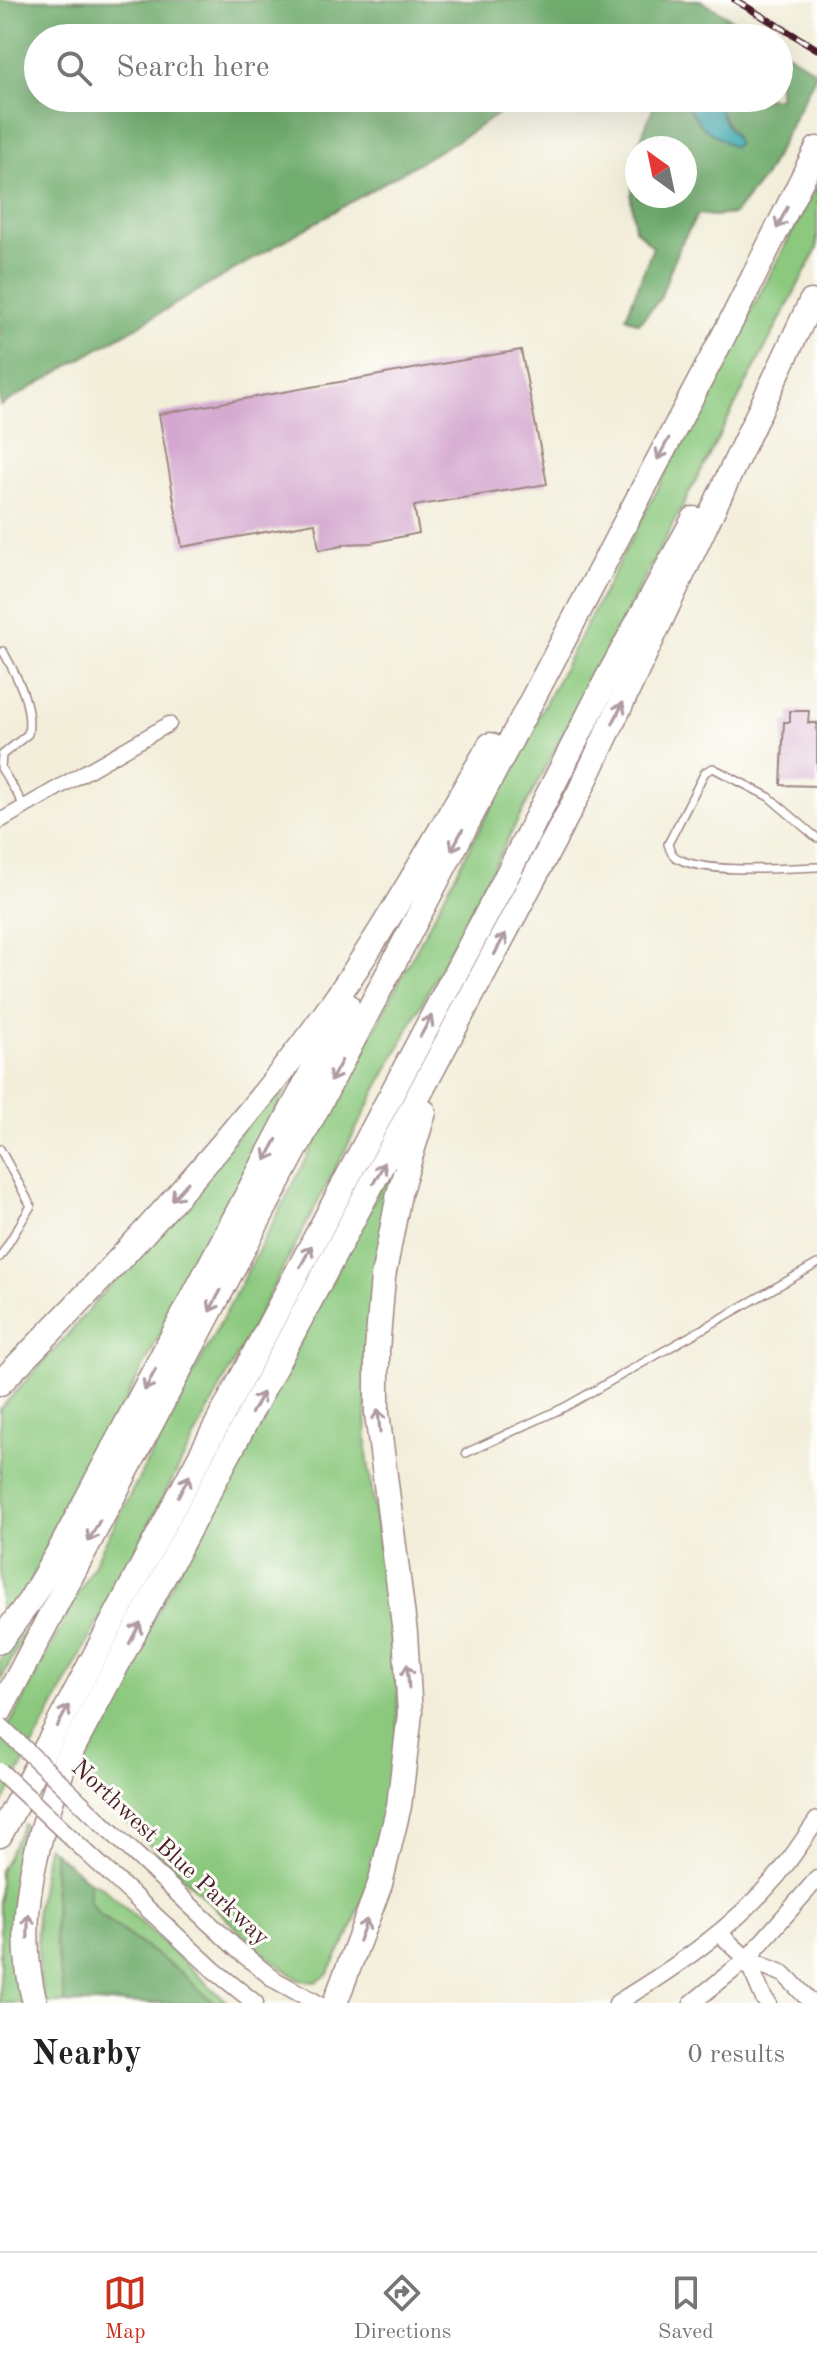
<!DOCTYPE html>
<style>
body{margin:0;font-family:"Old Standard TT",serif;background:#f6f6f6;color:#222}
.compass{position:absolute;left:625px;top:136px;width:72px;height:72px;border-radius:50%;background:#fff;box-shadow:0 8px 32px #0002;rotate:327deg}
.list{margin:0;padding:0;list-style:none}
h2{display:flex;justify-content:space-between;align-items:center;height:104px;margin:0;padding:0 32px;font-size:34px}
h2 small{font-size:26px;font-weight:400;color:#767676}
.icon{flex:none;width:44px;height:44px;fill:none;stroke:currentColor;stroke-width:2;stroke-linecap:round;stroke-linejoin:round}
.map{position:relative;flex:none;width:817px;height:2003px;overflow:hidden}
.search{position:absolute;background:#fff;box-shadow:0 8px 32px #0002;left:24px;right:24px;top:24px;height:88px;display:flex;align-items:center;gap:20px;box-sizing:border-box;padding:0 28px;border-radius:44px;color:#767676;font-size:30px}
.sheet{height:248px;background:#fff}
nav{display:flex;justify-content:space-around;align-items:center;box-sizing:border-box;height:112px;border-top:2px solid #e0e0e0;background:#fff;font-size:22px;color:#767676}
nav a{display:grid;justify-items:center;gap:4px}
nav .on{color:#c8321e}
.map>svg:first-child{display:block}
</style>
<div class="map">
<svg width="817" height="2003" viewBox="0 0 817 2003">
<rect width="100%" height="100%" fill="#fdfcf7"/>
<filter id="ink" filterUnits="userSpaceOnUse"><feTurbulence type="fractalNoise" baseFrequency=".0125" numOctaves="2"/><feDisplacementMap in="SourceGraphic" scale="16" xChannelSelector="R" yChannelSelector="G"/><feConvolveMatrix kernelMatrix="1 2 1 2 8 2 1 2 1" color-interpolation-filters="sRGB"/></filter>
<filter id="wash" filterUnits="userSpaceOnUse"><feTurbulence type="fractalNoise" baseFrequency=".006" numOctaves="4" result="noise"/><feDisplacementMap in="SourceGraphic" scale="32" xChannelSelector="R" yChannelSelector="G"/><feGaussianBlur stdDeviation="1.8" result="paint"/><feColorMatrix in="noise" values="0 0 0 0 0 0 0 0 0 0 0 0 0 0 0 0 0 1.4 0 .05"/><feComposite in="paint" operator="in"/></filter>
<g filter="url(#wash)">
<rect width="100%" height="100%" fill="#f2eeda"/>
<g fill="#8cc97f" stroke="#6b7455" stroke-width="2">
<polygon points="817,185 817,249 0,1809 0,1743"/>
<polygon points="300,1062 236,1190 27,1588 0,1628 0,1409 56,1348"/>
<polygon points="403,1145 366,1391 367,1454 398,1689 397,1743 378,1857 350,1933 327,1975 316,1982 299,1980 256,1947 73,1771"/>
<polygon points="32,1620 0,1682 0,1659"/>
<polygon points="24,1824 30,1831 25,2003 0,2003 0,1871"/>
<polygon points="47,1846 54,1852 55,1942 65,2003 45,2003 39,1974 36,1916"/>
<polygon points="90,1882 103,1887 228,2003 214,2003 180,1972 100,1915 89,1900"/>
</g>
<g fill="#71ad6e" stroke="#5e664c" stroke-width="2">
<polygon points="0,0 700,0 763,38 38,38 38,98 523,98 461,138 0,406"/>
<polygon points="779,48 817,72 765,176 734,214 713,216 698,214 678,249 660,299 639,323 626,317 653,247 635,229 631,199 637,149 637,196 685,196 685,148 637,148 657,98 681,98 703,127 725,142 731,132 715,101 711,98 779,98"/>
<polygon points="54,1852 90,1882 89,1900 100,1915 180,1972 214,2003 65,2003 55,1942"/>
</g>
<path fill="#3badb3" stroke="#42666f" stroke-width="2" d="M681 98H711C720 106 719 111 724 121 728 131 736 133 737 144L733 147 703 127Z"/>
<g id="blocks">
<g fill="#d4a7d0">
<polygon points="521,350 547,484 414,506 419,533 371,543 343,544 343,546 319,550 315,523 182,547 159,414"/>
<polygon points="790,711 809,711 808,723 817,723 817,786 781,785 784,722 790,722"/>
</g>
</g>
</g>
<g filter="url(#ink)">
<use href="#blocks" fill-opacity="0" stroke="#9e8682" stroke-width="2"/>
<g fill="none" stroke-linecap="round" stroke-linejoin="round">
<defs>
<g id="service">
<path d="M3 651C17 677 33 705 28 734L2 755 1 768 25 807"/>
<path d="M817 838 769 797 713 768 705 772 668 844C670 851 672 856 679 859 707 874 783 868 817 867"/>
<polyline points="0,1149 31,1206 0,1257"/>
<polyline points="466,1453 565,1407 817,1264"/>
</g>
<polyline id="minor" points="0,821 169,724"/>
<g id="tertiary">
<polyline points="101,1822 238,1950 275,1980 317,2003"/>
<polyline points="83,1849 215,1971 255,2003"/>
<polyline points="719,1933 747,1959 784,1974 812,2003"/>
<polyline points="747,1959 764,1999 768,2003"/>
<path d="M617 2003C676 1967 732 1929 777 1876 791 1859 804 1839 817 1820"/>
<polyline points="692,2003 747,1959 817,1879"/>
</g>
<g id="motorway">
<path d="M0 1383C112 1270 223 1152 318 1024 382 936 435 839 490 745"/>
<polyline points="0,1641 29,1602 62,1546 347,1005"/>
<polyline points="0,1711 734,316 817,149"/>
<polyline points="0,1835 501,887 608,677 694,519"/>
<path d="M35 2003C13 1922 36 1838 65 1763L580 791 811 302"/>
<polyline points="335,2003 380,1884 399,1806 410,1714 405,1633 377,1413 377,1350 383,1277 399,1194 424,1112"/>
</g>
</defs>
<use href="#service" stroke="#9e8682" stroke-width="10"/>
<use href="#minor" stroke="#9e8682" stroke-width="17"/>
<use href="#tertiary" stroke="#9e8682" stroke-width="19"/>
<use href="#motorway" stroke="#9e8682" stroke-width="27"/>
<use href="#service" stroke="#fff" stroke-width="7"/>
<use href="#minor" stroke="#fff" stroke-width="14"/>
<use href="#tertiary" stroke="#fff" stroke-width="16"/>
<use href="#motorway" stroke="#fff" stroke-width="24"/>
<defs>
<polyline id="rail" points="735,0 817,49"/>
</defs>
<use href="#rail" stroke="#4a1f2b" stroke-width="7"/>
<use href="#rail" stroke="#fdfcf7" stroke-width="4" stroke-dasharray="12" stroke-linecap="butt"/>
<defs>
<g id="tertiary-bridge">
<polyline points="0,1725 101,1822"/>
<polyline points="0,1771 83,1849"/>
</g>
</defs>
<use href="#tertiary-bridge" stroke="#9e8682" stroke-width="19" stroke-linecap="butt"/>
<use href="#tertiary-bridge" stroke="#fff" stroke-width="16"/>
</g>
<defs><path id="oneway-shaft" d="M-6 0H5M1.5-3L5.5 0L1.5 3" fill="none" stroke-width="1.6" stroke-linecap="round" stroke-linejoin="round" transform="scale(2)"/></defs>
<g stroke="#ae9aa0">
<use href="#oneway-shaft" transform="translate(782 218) rotate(116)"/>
<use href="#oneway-shaft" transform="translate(663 449) rotate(118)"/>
<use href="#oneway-shaft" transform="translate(618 713) rotate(-64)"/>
<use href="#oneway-shaft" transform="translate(457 840) rotate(118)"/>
<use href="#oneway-shaft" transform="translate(500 944) rotate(-62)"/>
<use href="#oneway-shaft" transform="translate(426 1026) rotate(-62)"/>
<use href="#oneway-shaft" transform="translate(336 1071) rotate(118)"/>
<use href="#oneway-shaft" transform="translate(271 1150) rotate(118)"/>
<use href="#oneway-shaft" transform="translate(379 1173) rotate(-62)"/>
<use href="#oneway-shaft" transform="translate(180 1191) rotate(132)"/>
<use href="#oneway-shaft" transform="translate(306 1256) rotate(-62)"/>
<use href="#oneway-shaft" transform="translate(215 1301) rotate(118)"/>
<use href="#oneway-shaft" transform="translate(150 1380) rotate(118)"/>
<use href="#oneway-shaft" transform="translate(257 1403) rotate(-62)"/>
<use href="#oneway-shaft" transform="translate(379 1421) rotate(-95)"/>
<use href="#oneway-shaft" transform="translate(184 1486) rotate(-62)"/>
<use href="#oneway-shaft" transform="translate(94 1531) rotate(118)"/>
<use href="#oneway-shaft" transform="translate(135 1633) rotate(-62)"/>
<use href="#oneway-shaft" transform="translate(408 1676) rotate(-94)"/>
<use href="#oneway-shaft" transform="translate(63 1716) rotate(-62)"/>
<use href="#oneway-shaft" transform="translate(28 1926) rotate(-89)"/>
<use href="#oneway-shaft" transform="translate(363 1930) rotate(-69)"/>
</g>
</g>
<g text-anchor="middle" stroke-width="6" stroke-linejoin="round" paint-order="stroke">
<g font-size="24" fill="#4a1f2b" stroke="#fdfcf7">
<text transform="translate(171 1852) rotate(43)" y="8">Northwest Blue Parkway</text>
</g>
</g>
</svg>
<svg class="compass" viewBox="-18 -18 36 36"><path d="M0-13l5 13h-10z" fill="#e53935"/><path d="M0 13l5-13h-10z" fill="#767676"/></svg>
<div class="search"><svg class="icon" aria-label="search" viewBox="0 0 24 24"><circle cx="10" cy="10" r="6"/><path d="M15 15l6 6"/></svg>Search here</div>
</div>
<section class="sheet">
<h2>Nearby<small>0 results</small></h2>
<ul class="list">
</ul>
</section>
<nav>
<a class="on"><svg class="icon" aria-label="map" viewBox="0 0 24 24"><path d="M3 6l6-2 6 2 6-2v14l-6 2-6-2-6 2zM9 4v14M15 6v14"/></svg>Map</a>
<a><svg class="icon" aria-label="directions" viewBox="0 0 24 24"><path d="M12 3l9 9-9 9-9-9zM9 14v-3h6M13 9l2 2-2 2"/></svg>Directions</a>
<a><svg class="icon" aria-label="saved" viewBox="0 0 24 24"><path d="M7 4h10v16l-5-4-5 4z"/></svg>Saved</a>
</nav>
